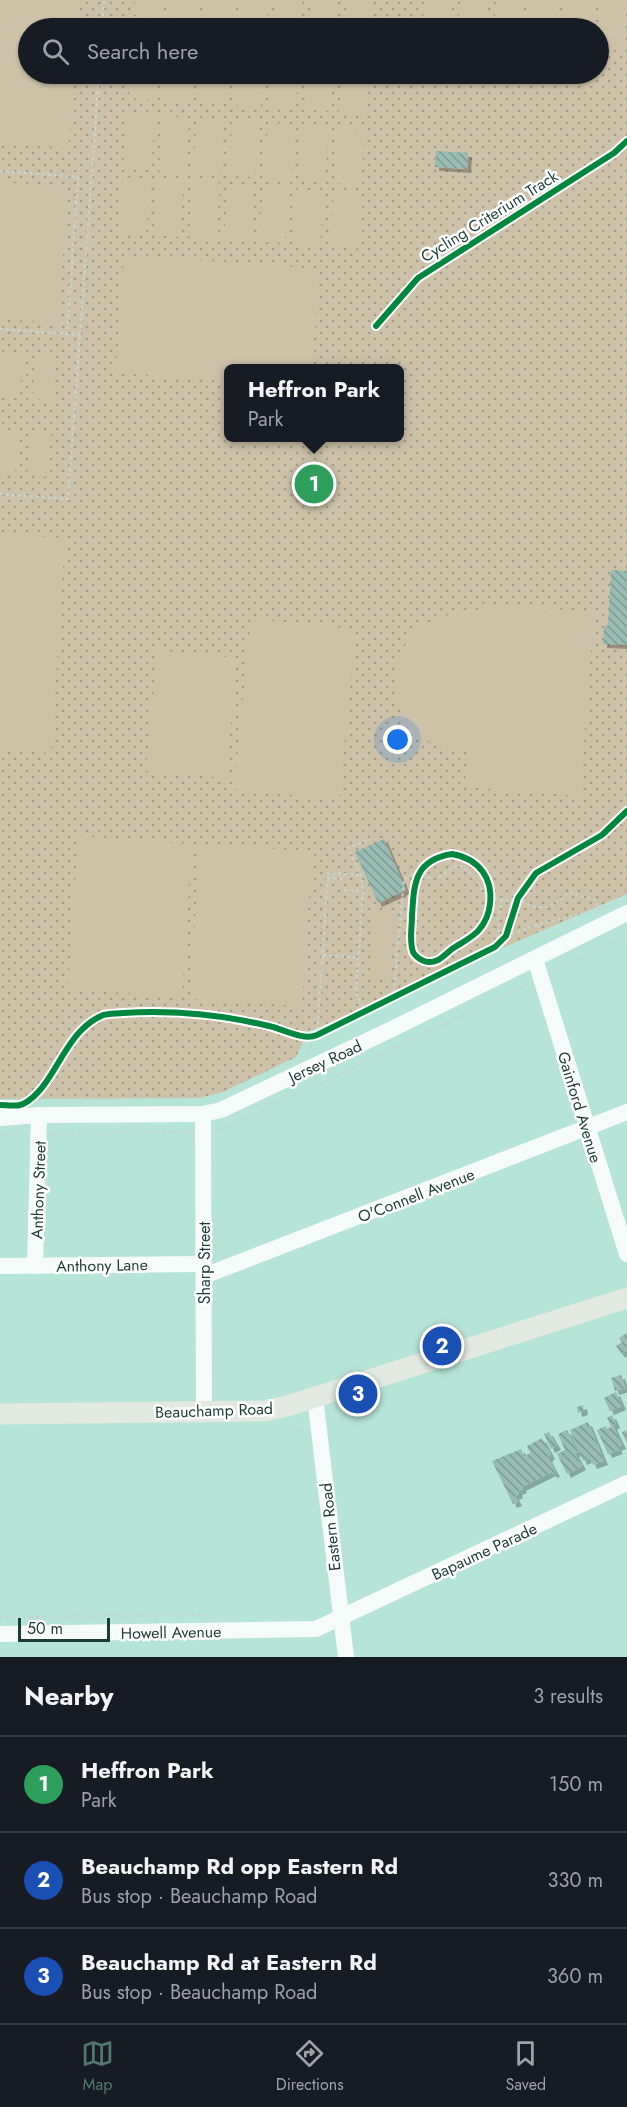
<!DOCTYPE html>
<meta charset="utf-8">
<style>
body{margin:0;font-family:Jost,sans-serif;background:#20242c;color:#f1f3f6}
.scale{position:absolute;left:18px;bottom:15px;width:92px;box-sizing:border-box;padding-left:6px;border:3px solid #1b3e34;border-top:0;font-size:16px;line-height:21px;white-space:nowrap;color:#1b3e34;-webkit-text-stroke:4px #fff;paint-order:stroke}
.you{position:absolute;left:398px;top:740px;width:21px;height:21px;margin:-15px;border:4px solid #fff;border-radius:50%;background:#1a73e8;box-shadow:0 0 0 9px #1a73e833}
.badge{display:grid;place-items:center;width:39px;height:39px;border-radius:50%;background:#51786d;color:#fff;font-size:20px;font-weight:700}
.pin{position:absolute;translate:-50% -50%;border:3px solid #fff;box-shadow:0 2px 6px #0006}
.popup{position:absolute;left:224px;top:364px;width:180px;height:78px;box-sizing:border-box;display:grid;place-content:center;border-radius:9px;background:#171b24;filter:drop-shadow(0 2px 4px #0005);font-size:20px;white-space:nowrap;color:#9ea1a6}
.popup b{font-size:22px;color:#f1f3f6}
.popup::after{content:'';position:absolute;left:50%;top:100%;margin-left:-12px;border:12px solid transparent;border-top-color:#171b24}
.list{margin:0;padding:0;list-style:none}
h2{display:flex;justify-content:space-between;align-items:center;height:78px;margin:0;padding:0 24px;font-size:26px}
h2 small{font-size:20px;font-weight:400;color:#9ea1a6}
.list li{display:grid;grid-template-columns:39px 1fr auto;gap:18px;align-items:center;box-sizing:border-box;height:96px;padding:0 24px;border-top:2px solid #363941}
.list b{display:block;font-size:22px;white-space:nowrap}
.list p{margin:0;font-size:20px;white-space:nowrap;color:#9ea1a6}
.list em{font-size:20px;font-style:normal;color:#9ea1a6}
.icon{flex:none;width:33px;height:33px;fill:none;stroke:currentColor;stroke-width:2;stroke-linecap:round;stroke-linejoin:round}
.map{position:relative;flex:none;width:627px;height:1657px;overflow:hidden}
.search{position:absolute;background:#171b24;box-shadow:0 2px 4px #0004;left:18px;right:18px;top:18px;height:66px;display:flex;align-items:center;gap:15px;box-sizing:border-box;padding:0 21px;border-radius:33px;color:#9ea1a6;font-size:22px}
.sheet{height:366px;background:#171b24}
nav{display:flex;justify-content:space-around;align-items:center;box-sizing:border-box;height:84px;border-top:2px solid #363941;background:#171b24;font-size:16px;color:#9ea1a6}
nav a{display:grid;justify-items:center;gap:3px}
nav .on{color:#51786d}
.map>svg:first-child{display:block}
</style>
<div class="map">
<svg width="627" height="1657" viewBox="0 0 627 1657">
<defs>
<pattern id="park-dots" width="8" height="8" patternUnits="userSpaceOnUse" patternTransform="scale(1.5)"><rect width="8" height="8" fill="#cdc2a8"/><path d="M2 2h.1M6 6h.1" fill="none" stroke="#a69f8a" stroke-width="1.8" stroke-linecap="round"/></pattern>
<pattern id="building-back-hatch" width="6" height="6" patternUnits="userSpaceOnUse" patternTransform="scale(1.5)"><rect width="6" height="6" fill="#98bcb2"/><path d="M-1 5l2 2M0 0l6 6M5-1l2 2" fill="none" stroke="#7b9a92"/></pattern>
<filter id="shadow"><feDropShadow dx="4" dy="4" stdDeviation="0" flood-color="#0004"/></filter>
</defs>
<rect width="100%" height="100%" fill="#b6e4d6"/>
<path fill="url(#park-dots)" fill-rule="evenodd" d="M0 0H627V894L308 1032 296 1057 223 1092 200 1098 0 1099ZM28 28H598V74H28ZM228 368H400V438H228Z"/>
<g fill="#cdc2a8">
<polygon points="0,0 79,0 77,28 28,28 28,74 74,74 68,148 0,143"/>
<polygon points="135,0 163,0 162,17 134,15"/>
<polygon points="170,0 199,0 197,18 169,16"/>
<polygon points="206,0 233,0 232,20 204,19"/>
<polygon points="241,0 268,0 267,23 240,21"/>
<polygon points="276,0 303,0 301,25 275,23"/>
<polygon points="312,0 338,0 336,27 310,25"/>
<polygon points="347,0 374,0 372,28 345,28"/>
<polygon points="425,0 453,0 450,28 422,28"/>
<polygon points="460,0 487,0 485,28 458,28"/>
<polygon points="496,0 523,0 521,28 494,28"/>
<polygon points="530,0 557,0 555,28 528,28"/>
<polygon points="566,0 593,0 591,28 564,28"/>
<polygon points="601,0 627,0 624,48 599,46"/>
<polygon points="130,74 157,74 155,100 129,98"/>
<polygon points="165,74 192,74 190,102 163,100"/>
<polygon points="201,74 228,74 226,104 199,103"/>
<polygon points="236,74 263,74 261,107 234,105"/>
<polygon points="271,74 298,74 296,109 269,107"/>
<polygon points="306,74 333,74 331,111 304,110"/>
<polygon points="342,74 369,74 366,114 339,112"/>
<polygon points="127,113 155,115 151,170 123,168"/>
<polygon points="163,116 189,118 186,173 159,171"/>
<polygon points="197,118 224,120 220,175 193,173"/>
<polygon points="232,120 259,122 255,177 229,176"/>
<polygon points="268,123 295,124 291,180 264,178"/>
<polygon points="302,125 329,127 325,182 299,180"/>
<polygon points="338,127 365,129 361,185 334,183"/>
<polygon points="123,177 150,179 146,234 119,232"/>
<polygon points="157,179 184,181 180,237 154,235"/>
<polygon points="193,181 220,183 216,239 189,237"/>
<polygon points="0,182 68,187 58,323 0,319"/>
<polygon points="228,184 254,186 251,241 224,239"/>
<polygon points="263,186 289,188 285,243 259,242"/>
<polygon points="297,189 324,191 320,246 293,244"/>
<polygon points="334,191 361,193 357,249 330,247"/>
<polygon points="124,255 319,269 312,368 228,368 228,380 116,373"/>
<polygon points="3,352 23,354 20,398 0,396"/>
<polygon points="35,355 56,357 53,400 32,399"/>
<polygon points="0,431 18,432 15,476 0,475"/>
<polygon points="31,432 51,433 48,477 27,475"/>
<polygon points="0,534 65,538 51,753 0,750"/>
<path d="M479 603 594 612 580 796 465 787 467 751C359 746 380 598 478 615Z"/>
<polygon points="251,619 356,629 339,800 234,789"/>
<polygon points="157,650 237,658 226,778 146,771"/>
<polygon points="78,836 192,844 182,997 68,989"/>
<polygon points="200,844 312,851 302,1006 190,999"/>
<polygon points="374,910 395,912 390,978 370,976"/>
</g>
<g fill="url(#building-back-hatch)" filter="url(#shadow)">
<polygon points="436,151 468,153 467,169 435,167"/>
<polygon points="611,570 627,571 627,645 603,644 604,627 608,625"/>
<polygon points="384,839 406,890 378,903 355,852"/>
<polygon points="627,1333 627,1350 621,1354 616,1346 622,1342 619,1338"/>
<polygon points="621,1375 625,1388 615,1391 611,1378"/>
<polygon points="616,1392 622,1406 610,1411 604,1398"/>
<polygon points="583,1405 584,1411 578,1413 577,1407"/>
<polygon points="612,1415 616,1424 613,1426 622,1445 617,1447 619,1450 608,1454 597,1430 606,1426 607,1429 611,1427 607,1418"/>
<polygon points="588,1422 604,1461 593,1465 590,1458 583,1461 570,1430"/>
<polygon points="567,1430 578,1452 575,1453 582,1466 567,1474 557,1454 565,1450 558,1434"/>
<polygon points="627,1430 627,1444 622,1432"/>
<polygon points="549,1432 557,1446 551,1449 544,1434"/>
<polygon points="542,1438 551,1455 548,1458 556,1473 553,1474 552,1472 522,1487 523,1489 518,1491 519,1494 515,1496 518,1502 513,1504 492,1461 521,1449 530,1469 525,1456 530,1453 527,1446"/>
</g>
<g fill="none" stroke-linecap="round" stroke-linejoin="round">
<g stroke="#c6d5d0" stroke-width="2" stroke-dasharray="3 3" stroke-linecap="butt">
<polyline points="102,28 104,0"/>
<polyline points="0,171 78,177 67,334"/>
<polyline points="0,329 80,335"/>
<polyline points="0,494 68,499 99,74"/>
<polyline points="421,877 432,878"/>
<path d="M439 877C457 864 457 859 474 878"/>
<polyline points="327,878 344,879"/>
<polyline points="478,882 483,892 488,896"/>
<polyline points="344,890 363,891"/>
<path d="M494 897 508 901 518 898C536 913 554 909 568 892L595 900 598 907"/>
<polyline points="537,925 544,938"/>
<polyline points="506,936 537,925 606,907"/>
<polyline points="499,944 498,919 502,899"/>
<polyline points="323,955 359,958"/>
<polyline points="554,971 627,935"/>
<polyline points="393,998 404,880 413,874 415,875"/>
<polyline points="365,1012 356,992 363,891 361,875 348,848 371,839"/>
<polyline points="308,1053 318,1022 328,873 361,875"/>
<polyline points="216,1130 228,1128 528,984"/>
<polyline points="54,1134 189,1132"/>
<polyline points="0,1135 24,1134"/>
<polyline points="295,1427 305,1434"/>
<polyline points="0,1617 207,1615"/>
</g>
<g stroke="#f4fbf9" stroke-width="16">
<polyline points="535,959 627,1254"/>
<polyline points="203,1114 204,1412"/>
<polyline points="0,1118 39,1115 203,1114 221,1110 392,1029 627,913"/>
<polyline points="0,1266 204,1264"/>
<polyline points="35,1266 39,1115"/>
<polyline points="204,1276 627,1112"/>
<polyline points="315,1397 346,1657"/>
<polyline points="0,1634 316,1629 627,1483"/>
</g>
<polyline stroke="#e1e9e0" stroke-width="21" points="0,1414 263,1411 284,1407 627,1298"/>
<defs>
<g id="cycleway">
<polyline points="376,326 418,278 614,153 627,141"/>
<path d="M452 854C464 856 475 861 483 872 495 889 492 916 478 931 471 938 463 942 455 947 445 953 438 966 424 961 419 959 415 956 413 952 409 941 412 927 412 916 414 884 414 860 452 854Z"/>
<path d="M0 1105C7 1105 17 1107 23 1104 55 1088 63 1033 101 1016 107 1013 117 1014 123 1013 171 1010 223 1015 269 1026 283 1029 303 1041 317 1035L495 947 506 936 518 898 536 873 602 835 627 811"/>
</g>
</defs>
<use href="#cycleway" stroke="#fff" stroke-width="10"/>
<use href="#cycleway" stroke="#00873e" stroke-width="6"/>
</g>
<g text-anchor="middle" stroke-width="5" stroke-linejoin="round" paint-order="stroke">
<g font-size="16" fill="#1b3e34" stroke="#fff">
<text transform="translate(489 216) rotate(-32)" y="6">Cycling Criterium Track</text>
<text transform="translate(325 1061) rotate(-25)" y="6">Jersey Road</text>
<text transform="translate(580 1107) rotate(73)" y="6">Gainford Avenue</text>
<text transform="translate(38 1190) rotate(-88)" y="6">Anthony Street</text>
<text transform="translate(416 1195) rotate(-21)" y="6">O'Connell Avenue</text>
<text transform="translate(204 1263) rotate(-90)" y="6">Sharp Street</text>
<text transform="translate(102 1265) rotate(-1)" y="6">Anthony Lane</text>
<text transform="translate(214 1410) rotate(-2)" y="6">Beauchamp Road</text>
<text transform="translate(330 1527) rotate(-96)" y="6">Eastern Road</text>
<text transform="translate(484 1551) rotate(-25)" y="6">Bapaume Parade</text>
<text transform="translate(171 1632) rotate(-1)" y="6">Howell Avenue</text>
</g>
</g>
</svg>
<div class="scale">50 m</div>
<div class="you"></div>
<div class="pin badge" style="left:314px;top:484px;background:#2e9e5b">1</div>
<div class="popup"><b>Heffron Park</b>Park</div>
<div class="pin badge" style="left:442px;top:1346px;background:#1a4fb4">2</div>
<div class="pin badge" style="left:358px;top:1394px;background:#1a4fb4">3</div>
<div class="search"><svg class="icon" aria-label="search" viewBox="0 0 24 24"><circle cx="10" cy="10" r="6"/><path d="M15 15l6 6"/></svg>Search here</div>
</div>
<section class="sheet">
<h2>Nearby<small>3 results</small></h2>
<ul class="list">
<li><span class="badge" style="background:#2e9e5b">1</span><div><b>Heffron Park</b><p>Park</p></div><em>150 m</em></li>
<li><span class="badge" style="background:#1a4fb4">2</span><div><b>Beauchamp Rd opp Eastern Rd</b><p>Bus stop · Beauchamp Road</p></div><em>330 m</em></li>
<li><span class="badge" style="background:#1a4fb4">3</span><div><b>Beauchamp Rd at Eastern Rd</b><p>Bus stop · Beauchamp Road</p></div><em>360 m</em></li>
</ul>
</section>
<nav>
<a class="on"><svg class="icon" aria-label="map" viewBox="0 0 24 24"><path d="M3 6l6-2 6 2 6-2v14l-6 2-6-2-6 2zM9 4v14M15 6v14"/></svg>Map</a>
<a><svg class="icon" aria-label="directions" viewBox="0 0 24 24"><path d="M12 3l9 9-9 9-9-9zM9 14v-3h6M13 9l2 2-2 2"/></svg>Directions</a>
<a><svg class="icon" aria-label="saved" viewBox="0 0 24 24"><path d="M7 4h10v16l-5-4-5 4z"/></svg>Saved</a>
</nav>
